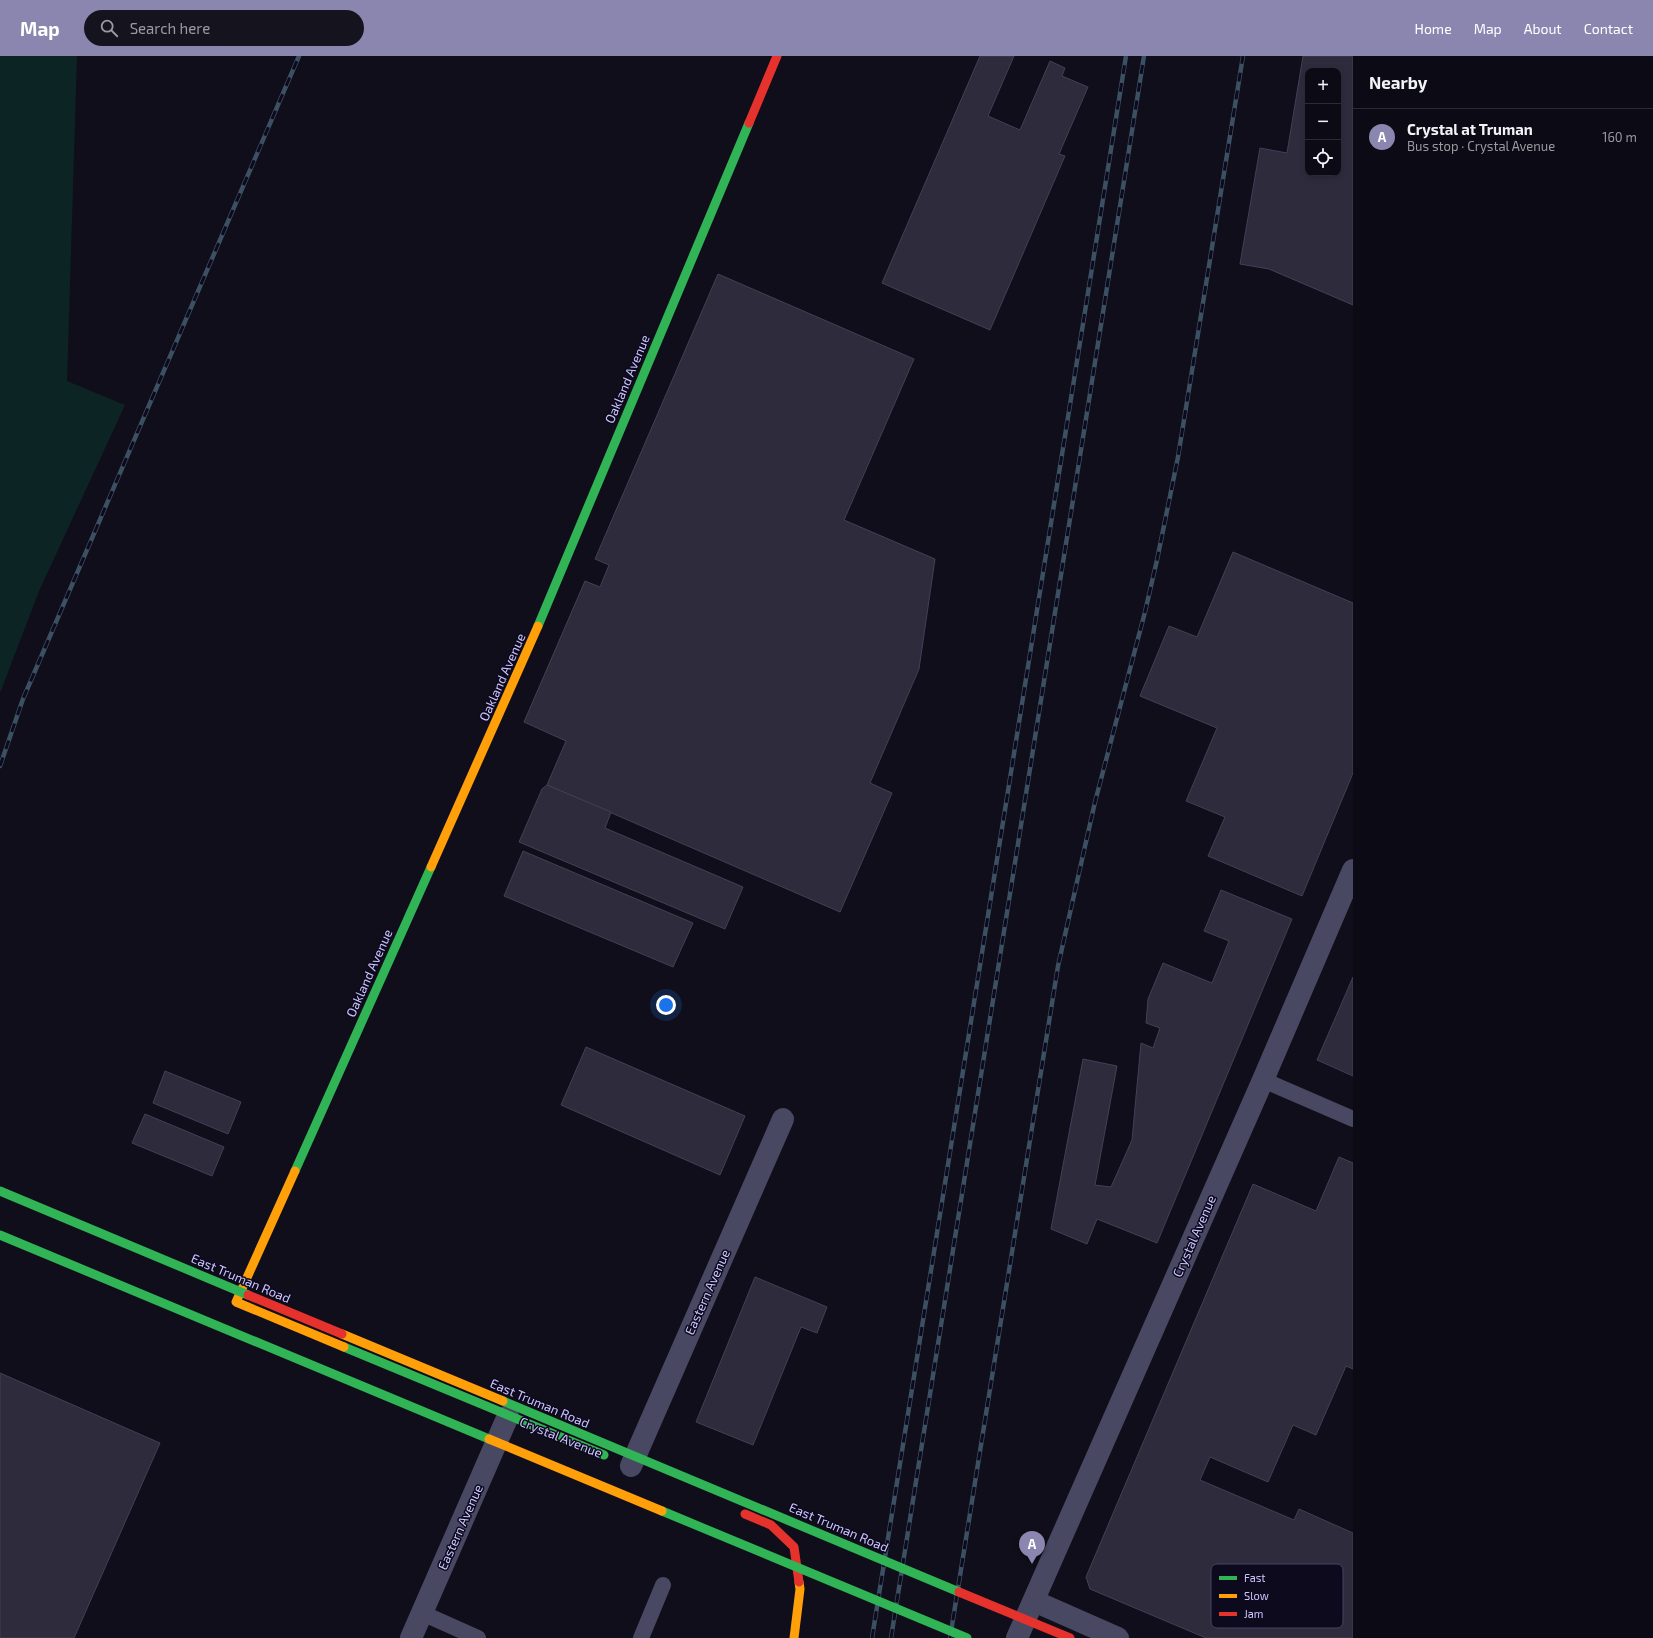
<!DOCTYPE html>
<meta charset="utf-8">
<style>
body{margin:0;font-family:"Exo 2",sans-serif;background:#15131d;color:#f1f3f6}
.controls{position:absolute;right:12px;top:12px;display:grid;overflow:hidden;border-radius:8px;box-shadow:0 2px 6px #0003}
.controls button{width:36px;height:36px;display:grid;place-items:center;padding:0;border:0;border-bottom:1px solid #2c2b34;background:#0c0a14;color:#f1f3f6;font:20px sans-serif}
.you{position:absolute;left:666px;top:949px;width:14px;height:14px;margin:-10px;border:3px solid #fff;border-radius:50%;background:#1a73e8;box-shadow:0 0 0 6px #1a73e833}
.badge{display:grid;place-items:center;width:26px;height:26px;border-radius:50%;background:#8a86af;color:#fff;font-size:13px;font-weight:700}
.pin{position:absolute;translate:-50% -33px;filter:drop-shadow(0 1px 2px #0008)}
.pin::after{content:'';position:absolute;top:21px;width:14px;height:12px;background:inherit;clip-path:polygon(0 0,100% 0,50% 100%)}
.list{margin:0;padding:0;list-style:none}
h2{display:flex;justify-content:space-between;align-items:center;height:52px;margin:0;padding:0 16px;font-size:17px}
h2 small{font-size:13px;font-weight:400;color:#9a9aa0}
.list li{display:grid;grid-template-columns:26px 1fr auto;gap:12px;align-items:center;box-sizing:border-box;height:56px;padding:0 16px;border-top:1px solid #2c2b34}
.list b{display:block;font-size:15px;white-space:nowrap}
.list p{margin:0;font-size:13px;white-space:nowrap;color:#9a9aa0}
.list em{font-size:13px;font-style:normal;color:#9a9aa0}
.icon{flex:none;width:22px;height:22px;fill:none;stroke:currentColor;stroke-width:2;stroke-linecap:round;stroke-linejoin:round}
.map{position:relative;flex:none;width:1353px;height:1582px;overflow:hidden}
header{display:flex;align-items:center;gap:24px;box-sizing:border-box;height:56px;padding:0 20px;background:#8a86af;color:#fff}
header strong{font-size:19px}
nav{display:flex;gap:22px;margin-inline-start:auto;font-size:14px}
.search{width:280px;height:36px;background:#15131d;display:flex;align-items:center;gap:10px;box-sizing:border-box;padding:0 14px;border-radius:22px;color:#9a9aa0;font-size:15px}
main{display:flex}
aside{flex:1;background:#0c0a14}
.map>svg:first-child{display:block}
</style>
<header>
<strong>Map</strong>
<div class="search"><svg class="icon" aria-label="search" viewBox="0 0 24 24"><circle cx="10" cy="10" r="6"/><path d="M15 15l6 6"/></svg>Search here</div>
<nav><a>Home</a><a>Map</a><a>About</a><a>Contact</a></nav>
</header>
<main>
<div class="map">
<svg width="1353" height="1582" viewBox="0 0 1353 1582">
<rect width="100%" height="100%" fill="#100e1a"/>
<polygon fill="#0d2425" points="0,0 77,0 67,325 125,349 39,535 0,637"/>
<g fill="#2e2b3d" stroke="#433f58" fill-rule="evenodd">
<polygon points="980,0 1014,0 988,60 1020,74 1050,5 1065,12 1062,20 1088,31 1059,98 1065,100 990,274 882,227"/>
<path d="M1303 0H1353V249L1269 213 1240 208 1260 92 1287 97ZM1308 15H1338V117H1308Z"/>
<polygon points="718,218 914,303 844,464 935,503 919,613 870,727 892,737 840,856 547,729 566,685 524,666 585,525 600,531 609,509 595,503"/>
<polygon points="1233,496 1353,547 1353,717 1302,840 1208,800 1225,761 1186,745 1217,672 1140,640 1169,570 1197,581"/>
<polygon points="547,729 611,756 605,772 743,831 725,873 519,786 542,733"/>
<polygon points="523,795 693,867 673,911 504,840"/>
<polygon points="1221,834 1292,863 1157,1187 1097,1163 1087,1188 1051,1173 1083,1003 1117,1010 1095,1129 1111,1131 1132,1084 1141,987 1153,992 1160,972 1146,967 1148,943 1163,907 1212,927 1229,885 1204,875"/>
<polygon points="1353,921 1353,1020 1317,1004"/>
<polygon points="586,991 745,1060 720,1119 561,1049"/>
<polygon points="165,1015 241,1046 228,1078 153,1047"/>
<polygon points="145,1058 224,1091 212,1120 132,1087"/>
<polygon points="1339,1101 1353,1107 1353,1313 1346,1310 1316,1379 1293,1369 1268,1426 1210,1401 1200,1424 1294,1464 1299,1453 1353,1477 1353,1582 1206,1582 1090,1533 1086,1521 1253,1128 1316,1155"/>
<polygon points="755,1221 827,1251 817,1277 801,1271 753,1389 696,1366"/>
<polygon points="0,1317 160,1387 74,1582 0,1582"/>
</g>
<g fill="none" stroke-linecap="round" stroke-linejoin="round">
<g stroke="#494863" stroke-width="16">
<polyline points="1263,1024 1353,1063"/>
<polyline points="422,1557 478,1582"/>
<polyline points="641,1582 663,1529"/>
</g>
<g stroke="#494863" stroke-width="22">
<polyline points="631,1410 783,1063"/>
<polyline points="1034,1545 1118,1582"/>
<polyline points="411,1582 508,1360"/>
<polyline points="1017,1582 1263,1024 1353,814"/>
</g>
<g stroke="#30b455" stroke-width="9">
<polyline points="538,570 749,67"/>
<polyline points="295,1115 431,811"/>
<polyline points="344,1291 604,1399"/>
</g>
<g stroke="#ff9f0a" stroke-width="9">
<polyline points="431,811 538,570"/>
<polyline points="295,1115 236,1246 344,1291"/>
<polyline points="794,1582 800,1533 799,1526"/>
</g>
<g stroke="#e5322d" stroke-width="9">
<polyline points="749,67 777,0"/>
<polyline points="745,1458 771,1469 794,1491 799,1526"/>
</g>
<defs>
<g id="rail">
<polyline points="0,710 23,643 299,0"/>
<polyline points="872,1582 1126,0"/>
<polyline points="891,1582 1144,0"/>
<polyline points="950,1582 1058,910 1095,746 1145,556 1157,504 1178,401 1243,0"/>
</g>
</defs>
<use href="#rail" stroke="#3b5163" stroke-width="4.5"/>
<use href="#rail" stroke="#0d0a1e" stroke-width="3" stroke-dasharray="9" stroke-linecap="butt"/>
<g stroke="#30b455" stroke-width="9">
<polyline points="0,1135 248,1239"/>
<polyline points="0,1179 489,1383"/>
<polyline points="503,1345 959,1536"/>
<polyline points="662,1455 967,1582"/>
</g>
<g stroke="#ff9f0a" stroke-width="9">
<polyline points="342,1278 503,1345"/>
<polyline points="489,1383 662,1455"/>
</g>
<g stroke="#e5322d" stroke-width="9">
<polyline points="248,1239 342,1278"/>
<polyline points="959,1536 1070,1582"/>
</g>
</g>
<g text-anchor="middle" stroke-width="3" stroke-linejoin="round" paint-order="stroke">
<g font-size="13" fill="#ccc6ff" stroke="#0d0a1e">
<text transform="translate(627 323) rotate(-67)" y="5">Oakland Avenue</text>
<text transform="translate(502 621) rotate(-66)" y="5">Oakland Avenue</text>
<text transform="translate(369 917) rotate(-66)" y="5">Oakland Avenue</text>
<text transform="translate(1194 1180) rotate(-66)" y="5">Crystal Avenue</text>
<text transform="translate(241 1222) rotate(23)" y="5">East Truman Road</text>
<text transform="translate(707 1236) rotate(-66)" y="5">Eastern Avenue</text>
<text transform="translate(540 1347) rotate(23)" y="5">East Truman Road</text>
<text transform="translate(561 1381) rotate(22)" y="5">Crystal Avenue</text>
<text transform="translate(460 1471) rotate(-66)" y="5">Eastern Avenue</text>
<text transform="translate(839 1471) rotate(23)" y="5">East Truman Road</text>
</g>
</g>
<rect x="1211" y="1508" width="132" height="64" rx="6" fill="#0d0a1e" stroke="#464262" stroke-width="1"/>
<rect x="1219" y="1520" width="18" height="4" fill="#30b455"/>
<rect x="1219" y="1538" width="18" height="4" fill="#ff9f0a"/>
<rect x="1219" y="1556" width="18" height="4" fill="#e5322d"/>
<g font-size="11" fill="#ccc6ff">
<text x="1244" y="1526">Fast</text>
<text x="1244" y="1544">Slow</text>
<text x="1244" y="1562">Jam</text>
</g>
</svg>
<div class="controls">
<button>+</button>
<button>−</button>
<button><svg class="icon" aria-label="locate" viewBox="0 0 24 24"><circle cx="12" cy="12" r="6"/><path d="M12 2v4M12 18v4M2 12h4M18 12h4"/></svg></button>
</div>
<div class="you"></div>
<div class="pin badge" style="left:1032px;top:1508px">A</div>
</div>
<aside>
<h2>Nearby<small></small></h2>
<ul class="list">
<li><span class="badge">A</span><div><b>Crystal at Truman</b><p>Bus stop · Crystal Avenue</p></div><em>160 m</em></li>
</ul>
</aside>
</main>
